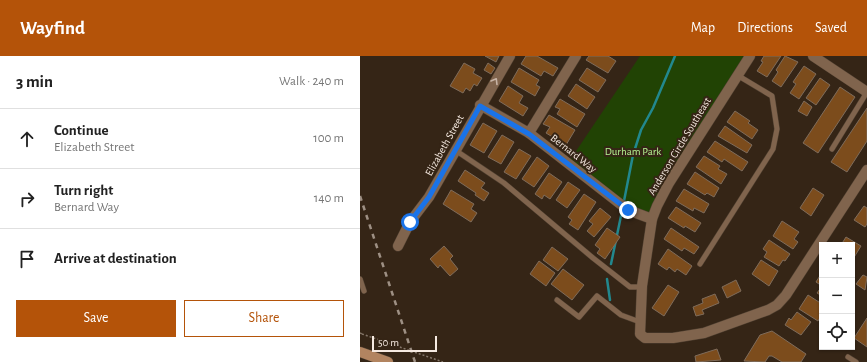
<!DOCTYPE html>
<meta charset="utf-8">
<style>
body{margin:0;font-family:"Alegreya Sans",sans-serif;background:#f6f6f6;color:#222}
.controls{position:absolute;right:12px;bottom:12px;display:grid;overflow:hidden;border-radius:0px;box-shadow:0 1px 3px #0004}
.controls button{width:36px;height:36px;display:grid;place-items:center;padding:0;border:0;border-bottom:1px solid #e0e0e0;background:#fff;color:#222;font:20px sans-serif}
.scale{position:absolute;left:12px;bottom:10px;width:65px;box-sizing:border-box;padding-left:4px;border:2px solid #f6eae1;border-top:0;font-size:11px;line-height:14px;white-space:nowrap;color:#f6eae1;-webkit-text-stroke:3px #352516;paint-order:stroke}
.stop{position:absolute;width:12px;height:12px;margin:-9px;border:3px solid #1a73e8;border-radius:50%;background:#fff}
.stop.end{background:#1a73e8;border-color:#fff;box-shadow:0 1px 4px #0008}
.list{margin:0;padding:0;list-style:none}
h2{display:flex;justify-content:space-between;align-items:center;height:52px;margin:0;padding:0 16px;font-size:17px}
h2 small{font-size:13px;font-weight:400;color:#767676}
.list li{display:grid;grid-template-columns:26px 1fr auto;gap:12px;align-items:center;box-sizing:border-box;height:60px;padding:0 16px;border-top:1px solid #e0e0e0}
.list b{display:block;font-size:15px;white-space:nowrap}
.list p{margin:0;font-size:13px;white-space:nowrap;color:#767676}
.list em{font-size:13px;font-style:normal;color:#767676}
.actions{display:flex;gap:8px;padding:12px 16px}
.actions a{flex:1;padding:9px 0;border:1px solid #b45309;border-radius:0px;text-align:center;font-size:14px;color:#b45309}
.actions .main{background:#b45309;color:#fff}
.icon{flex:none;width:22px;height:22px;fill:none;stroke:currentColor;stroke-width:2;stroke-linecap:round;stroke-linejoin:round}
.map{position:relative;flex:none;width:507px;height:306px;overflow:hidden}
header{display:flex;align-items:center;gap:24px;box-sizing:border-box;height:56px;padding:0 20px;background:#b45309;color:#fff}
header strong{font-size:19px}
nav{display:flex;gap:22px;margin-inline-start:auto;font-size:14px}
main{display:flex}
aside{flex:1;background:#fff}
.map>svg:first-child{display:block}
</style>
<header>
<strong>Wayfind</strong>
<nav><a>Map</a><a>Directions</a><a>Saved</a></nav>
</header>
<main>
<aside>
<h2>3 min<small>Walk · 240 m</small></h2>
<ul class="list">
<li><svg class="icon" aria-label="ahead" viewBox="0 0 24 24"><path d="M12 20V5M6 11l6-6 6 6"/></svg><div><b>Continue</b><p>Elizabeth Street</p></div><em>100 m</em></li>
<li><svg class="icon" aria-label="right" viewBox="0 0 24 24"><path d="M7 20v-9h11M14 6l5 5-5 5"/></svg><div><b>Turn right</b><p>Bernard Way</p></div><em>140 m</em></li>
<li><svg class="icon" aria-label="arrive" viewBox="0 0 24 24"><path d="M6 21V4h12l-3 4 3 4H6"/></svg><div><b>Arrive at destination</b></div></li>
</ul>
<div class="actions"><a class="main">Save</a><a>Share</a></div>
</aside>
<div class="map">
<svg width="507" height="306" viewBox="0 0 507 306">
<rect width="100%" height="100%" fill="#352516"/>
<polygon fill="#214304" points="280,0 390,0 292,163 282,161 208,107"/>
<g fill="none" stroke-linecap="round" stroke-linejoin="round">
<g stroke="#22888e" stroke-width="2.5">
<polyline points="264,145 273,99 281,74 293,52 315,0"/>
<polyline points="251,208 262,155"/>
<polyline points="247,223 250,244"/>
</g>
</g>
<g fill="#7c4c1c" stroke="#7f6c5b">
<polygon points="125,0 139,0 136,6"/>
<polygon points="166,0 177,0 198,12 193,20 184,15 181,20 161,8"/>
<polygon points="229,0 248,0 256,5 248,17 226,4"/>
<polygon points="404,0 421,0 407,21 397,15 403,6 401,5"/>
<polygon points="425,0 438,6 421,31 412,25 418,16 416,14"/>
<polygon points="104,7 115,13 113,17 122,22 117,30 114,28 110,35 106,32 103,37 90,30"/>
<polygon points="128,7 135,12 131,18 124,14"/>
<polygon points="444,10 456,18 439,43 430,37 436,28 433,26"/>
<polygon points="159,12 179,24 176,29 180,31 175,40 151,26"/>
<polygon points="227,12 246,24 238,36 219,24"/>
<polygon points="460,22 470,29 456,49 446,42"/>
<polygon points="216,28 235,41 227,53 208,40"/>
<polygon points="148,30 163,40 159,47 168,52 163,60 139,45"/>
<polygon points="480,31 495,41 458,97 443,87"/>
<polygon points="200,43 225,58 217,71 197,58 200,53 195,51"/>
<polygon points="444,45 452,51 447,60 438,55"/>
<polygon points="507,52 507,85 487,116 471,106"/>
<polygon points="375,55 390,65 388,67 398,74 392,83 367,66"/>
<polygon points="189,59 215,74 206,89 186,77 190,71 183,68"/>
<polygon points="123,67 137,75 124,97 110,89"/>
<polygon points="365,70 392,89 387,97 358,80"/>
<polygon points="142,79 154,86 141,108 128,101"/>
<polygon points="355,85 388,106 382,115 364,103 362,106 347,96"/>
<polygon points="159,93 171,100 156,123 144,116"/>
<polygon points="344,100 360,110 358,113 367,118 361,128 336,111"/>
<polygon points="177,101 189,110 174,131 162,123"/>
<polygon points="105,114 125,127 121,132 129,137 124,145 115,139 116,137 98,125"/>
<polygon points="335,116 359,132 354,141 347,137 345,139 327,128"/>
<polygon points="189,117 202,126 190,143 184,139 182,143 175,138"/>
<polygon points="208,126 220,134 207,152 196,144"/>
<polygon points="453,132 464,139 451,160 440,152"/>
<polygon points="324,133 349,148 344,157 334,152 333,155 316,145"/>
<polygon points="91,134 114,148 111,153 117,157 111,166 83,148"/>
<polygon points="224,138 236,146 218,174 209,168 212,164 208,161"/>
<polygon points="504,150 507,152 507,168 505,171 494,164"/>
<polygon points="316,151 341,167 335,176 325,170 324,172 308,162"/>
<polygon points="240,152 251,161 234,181 227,175 233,168 229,165"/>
<polygon points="422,165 439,176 434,183 438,186 433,193 413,180"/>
<polygon points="247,172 260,181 245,203 237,197 240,193 235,189"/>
<polygon points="311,172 339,191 334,198 324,192 322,195 304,183"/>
<polygon points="486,181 501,190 493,203 492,189 481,189"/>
<polygon points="409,184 430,198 425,205 423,204 419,210 404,201 407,196 403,193"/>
<polygon points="84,190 93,200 90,203 98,213 90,220 80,209 78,212 70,203"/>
<polygon points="192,191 208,203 198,215 183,204"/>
<polygon points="308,193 332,210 326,219 317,213 315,216 309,211 307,214 298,208"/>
<polygon points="401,204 418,215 409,230 392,218"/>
<polygon points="179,205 195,217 186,230 170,218"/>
<polygon points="203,213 224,229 212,244 191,228"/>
<polygon points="461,218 462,219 462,240 457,237 462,230 456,226"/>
<polygon points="503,219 507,221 505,234 496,228"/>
<polygon points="376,224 381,235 367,242 362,231"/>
<polygon points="308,229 319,236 304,260 292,252"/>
<polygon points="355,238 359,247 342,254 344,258 336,260 333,251 343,247 342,243"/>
<polygon points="448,239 462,248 460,255 462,258 458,265 439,253"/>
<polygon points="437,256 451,266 441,279 425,269 429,262 431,264"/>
<polygon points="507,262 507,291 494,282"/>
<polygon points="412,275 446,298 441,306 422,306 412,300 409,300 405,306 384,305 400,279"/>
<polygon points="357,293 361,304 336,306 335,300"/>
</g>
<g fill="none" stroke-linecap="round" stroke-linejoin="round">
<defs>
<g id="service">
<polyline points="472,93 507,36"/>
<polyline points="95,94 144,127 233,202 270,231 282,231"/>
<polyline points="340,208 413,93 417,73 412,40 377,19"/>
<polyline points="0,223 4,235"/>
<polyline points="197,244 219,261 237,240 261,259 280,266"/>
<polyline points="488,301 496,306"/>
</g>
<g id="minor">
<polyline points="390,0 309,127 297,150 292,163 282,230 280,278 285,282 313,282 344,277 408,254 417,249 426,239 507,114"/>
<polyline points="120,49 169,77 268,154 292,163"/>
<polyline points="169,77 216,0"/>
<polyline points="38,190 50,166 69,141 150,0"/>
</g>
<polyline id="tertiary" points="453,0 507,36"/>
<polyline id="secondary" points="0,296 28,306"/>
</defs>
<use href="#service" stroke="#504132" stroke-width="6"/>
<use href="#minor" stroke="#504132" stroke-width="11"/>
<use href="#tertiary" stroke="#504132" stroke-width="11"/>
<use href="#secondary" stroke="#504132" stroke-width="11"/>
<polyline stroke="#847669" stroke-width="1.5" stroke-dasharray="2 2" stroke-linecap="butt" points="0,277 2,278"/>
<use href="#service" stroke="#80644d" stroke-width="5"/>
<use href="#minor" stroke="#80644d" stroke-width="10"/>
<use href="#tertiary" stroke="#80644d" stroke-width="10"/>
<use href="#secondary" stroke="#b28460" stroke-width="10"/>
<polyline stroke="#9e9084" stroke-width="2.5" stroke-dasharray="5 5" stroke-linecap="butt" points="0,140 55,306"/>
<polyline stroke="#847669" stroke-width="1.5" stroke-dasharray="2 2" stroke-linecap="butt" points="2,278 83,306"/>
</g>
<defs><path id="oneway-chevron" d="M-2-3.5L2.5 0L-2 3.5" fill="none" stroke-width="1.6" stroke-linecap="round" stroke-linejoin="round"/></defs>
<use stroke="#c7b4a6" href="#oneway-chevron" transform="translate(135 25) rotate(-59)"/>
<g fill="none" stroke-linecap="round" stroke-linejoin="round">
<polyline stroke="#1a73e8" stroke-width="5" points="50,166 69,141 120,50 169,78 268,154"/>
</g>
<g text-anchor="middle" stroke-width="4" stroke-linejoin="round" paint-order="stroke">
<g font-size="11" fill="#f6eae1" stroke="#352516">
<text transform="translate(84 89) rotate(-61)" y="4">Elizabeth Street</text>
<text transform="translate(319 90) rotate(-59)" y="4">Anderson Circle Southeast</text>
<text transform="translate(214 97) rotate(38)" y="4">Bernard Way</text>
</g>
<g font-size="11" fill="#b5f392" stroke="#352516">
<text x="273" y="99">Durham Park</text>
</g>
</g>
</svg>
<div class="controls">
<button>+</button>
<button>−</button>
<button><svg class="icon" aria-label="locate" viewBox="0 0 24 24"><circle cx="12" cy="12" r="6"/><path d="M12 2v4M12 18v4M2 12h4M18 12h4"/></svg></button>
</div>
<div class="scale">50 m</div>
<div class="stop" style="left:50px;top:166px"></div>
<div class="stop end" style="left:268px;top:154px"></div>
</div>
</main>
